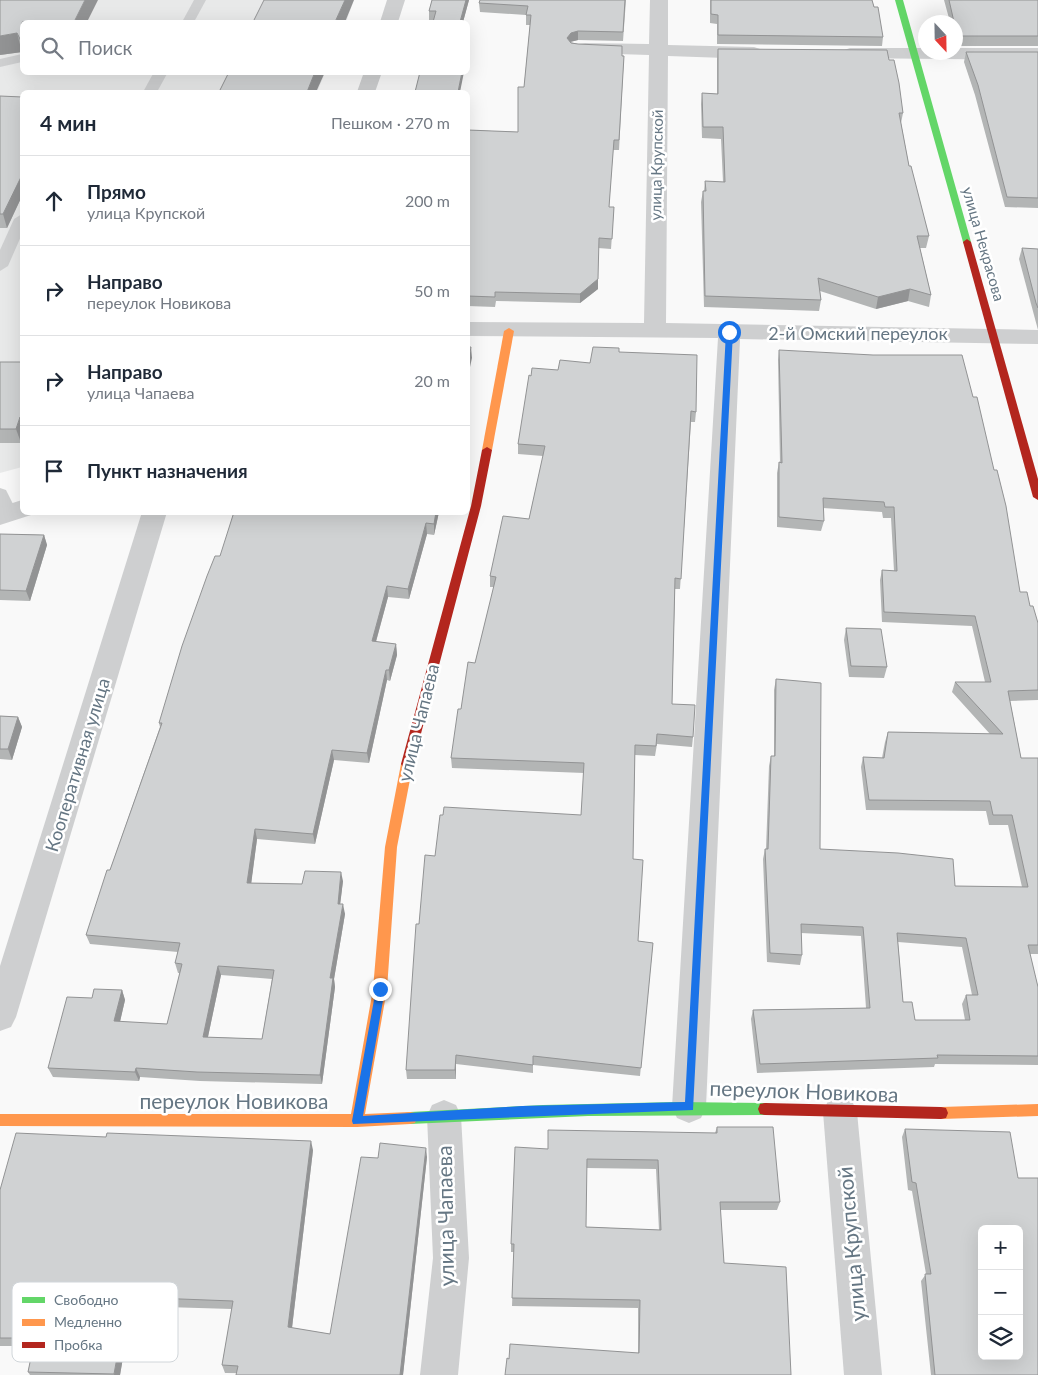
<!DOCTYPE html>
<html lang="ru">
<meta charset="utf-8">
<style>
body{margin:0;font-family:Lato,sans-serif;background:#f2f2f3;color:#1f2937}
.controls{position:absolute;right:15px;bottom:15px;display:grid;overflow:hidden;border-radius:8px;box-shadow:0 5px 20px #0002}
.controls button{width:45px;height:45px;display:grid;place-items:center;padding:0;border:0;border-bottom:1px solid #e0e1e3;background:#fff;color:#1f2937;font:25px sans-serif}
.compass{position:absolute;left:918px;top:15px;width:45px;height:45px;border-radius:50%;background:#fff;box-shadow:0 5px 20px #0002;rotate:158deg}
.stop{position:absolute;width:15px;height:15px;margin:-11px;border:4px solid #1a73e8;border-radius:50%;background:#fff}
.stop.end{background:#1a73e8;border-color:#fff;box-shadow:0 1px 5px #0008}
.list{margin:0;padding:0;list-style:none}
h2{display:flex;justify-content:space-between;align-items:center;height:65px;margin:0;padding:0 20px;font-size:21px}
h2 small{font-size:16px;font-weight:400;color:#747a83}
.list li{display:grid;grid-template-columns:32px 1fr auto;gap:15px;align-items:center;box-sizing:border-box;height:90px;padding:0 20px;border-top:1px solid #e0e1e3}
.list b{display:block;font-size:19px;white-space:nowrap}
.list p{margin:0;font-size:16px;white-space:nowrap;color:#747a83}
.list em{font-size:16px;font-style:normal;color:#747a83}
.icon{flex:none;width:28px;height:28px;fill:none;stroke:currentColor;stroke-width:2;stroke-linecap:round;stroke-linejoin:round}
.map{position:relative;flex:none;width:1038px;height:1375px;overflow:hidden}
.search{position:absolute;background:#fff;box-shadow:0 5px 20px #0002;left:20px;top:20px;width:450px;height:55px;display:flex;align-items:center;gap:12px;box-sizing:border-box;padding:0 18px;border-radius:8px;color:#747a83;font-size:19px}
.panel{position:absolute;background:#fff;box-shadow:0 5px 20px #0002;left:20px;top:90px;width:450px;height:425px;border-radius:8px}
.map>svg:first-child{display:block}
</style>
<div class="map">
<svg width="1038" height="1375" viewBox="0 0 1038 1375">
<rect width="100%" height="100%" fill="#f9f9f9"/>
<polygon fill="#e8e9e9" points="0,0 354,0 346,22 22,22 22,72 325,73 317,92 22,92 22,467 0,473"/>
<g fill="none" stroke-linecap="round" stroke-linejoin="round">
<g fill="#cecfd0" fill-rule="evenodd">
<polygon points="194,0 206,0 194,22 182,22"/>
<polygon points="22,54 22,62 0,67 0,59"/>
<polygon points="154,72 168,72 157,92 143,92"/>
<polygon points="22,214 22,234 8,266 0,271 0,250 14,219"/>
<polygon points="0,488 6,490 18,514 15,518 9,520 3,518 0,514"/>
</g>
<g fill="#cecfd0" fill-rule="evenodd">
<polygon points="387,0 405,0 398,22 380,22"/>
<polygon points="650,0 668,0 668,45 754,47 760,49 763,53 760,57 754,59 668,56 666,323 1038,330 1038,344 740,339 706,1107 701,1118 689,1123 677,1118 672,1107 718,338 468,336 468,322 644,323 649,55 585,53 579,52 576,48 579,44 585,43 649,44"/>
<polygon points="850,48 926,48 926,52 956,52 956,48 1038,48 1038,60 844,58 841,54 844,50"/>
<polygon points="364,72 382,72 375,92 357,92"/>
<polygon points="22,500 22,512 32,512 31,515 0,525 0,507"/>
<polygon points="142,512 167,512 16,1017 11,1027 0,1031 0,966"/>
<polygon points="840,1096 852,1101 857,1112 882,1375 844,1375 823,1112 828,1101"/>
<polygon points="444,1100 456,1105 461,1116 469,1258 458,1375 420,1375 433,1258 427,1116 432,1105"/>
</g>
<g fill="#63d668" fill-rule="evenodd">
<polygon points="895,0 903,0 971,242 970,244 964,244 963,242"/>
<polygon points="676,1102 765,1103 770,1104 772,1109 770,1114 765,1115 588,1116 410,1124 405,1123 403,1118 405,1113 410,1112 543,1105"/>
</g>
<g fill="#ff974d" fill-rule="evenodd">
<polygon points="509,328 514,331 492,450 487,453 482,450 504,331"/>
<polygon points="407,759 411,761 413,764 397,847 387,989 365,1114 410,1112 415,1113 417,1118 415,1123 410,1124 357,1127 0,1126 0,1114 351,1114 373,989 385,847 401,764 403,761"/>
<polygon points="1038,1104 1038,1116 941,1119 936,1118 934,1113 936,1108 941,1107"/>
</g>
<g fill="#b3261e" fill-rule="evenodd">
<polygon points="967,239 971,242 1038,479 1038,500 1033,497 963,242"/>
<polygon points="487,447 492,450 481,506 413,764 411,767 403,767 401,764 471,506 482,450"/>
<polygon points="765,1103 941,1107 946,1108 948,1113 946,1118 941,1119 765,1115 760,1114 758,1109 760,1104"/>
</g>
</g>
<g fill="#b3b5b5" fill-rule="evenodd">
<polygon points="432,0 469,0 463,22 433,22 433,20 429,20 429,11"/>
<polygon points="626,0 623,41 578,40 570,42 624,56 619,150 613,150 609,207 614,207 611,249 598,248 598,289 580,303 496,301 495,307 468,306 468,130 518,132 524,87 530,25 526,25 526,15 480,12 479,3"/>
<polygon points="710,0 872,0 883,37 882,46 717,44 717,24 710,23"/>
<polygon points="944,0 1038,0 1038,46 959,46 957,40 956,40 956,22 950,22"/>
<polygon points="22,22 22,54 22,52 0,55"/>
<polygon points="718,49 889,60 903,113 901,123 909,166 929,236 926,248 920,248 931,295 929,307 908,301 876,309 820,291 821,300 819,311 704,307 701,202 703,191 704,191 705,181 723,182 721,139 702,138 701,104 702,93 717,94 717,60"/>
<polygon points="966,52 1038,52 1038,208 1005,207 975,95 964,62"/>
<polygon points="0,96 22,97 22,196 7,228 0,228"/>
<polygon points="1022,248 1038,249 1038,330 1019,259"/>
<path d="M779 350 1020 592 1030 606 1038 623V700L1010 701 1021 758H1038V954H1030L1038 987V1065L935 1064 934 1067 757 1073 751 1019 753 1010 866 1008 861 936 801 933 802 955 800 965 767 962 763 859 765 849H766L769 766 771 756H774V690L776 679 820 849 955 886 1022 887 1008 825H989L986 811 866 810 861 767 863 757 882 758 885 742 888 732 990 734 952 692 955 682H985L972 626 882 622 880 580 882 570 894 571 891 518H883L882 512 823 508 824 521 821 531 777 527V473L779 462 780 463 778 360ZM898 942 962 947 972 995H966L962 1004 965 1020H915L903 1002Z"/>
<polygon points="619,352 696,412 695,422 691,422 680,589 675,589 672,704 693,737 692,747 657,744 655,756 635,755 633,859 638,941 653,943 640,1076 533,1065 533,1073 456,1064 456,1079 407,1079 406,1070 419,924 435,856 581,815 584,773 452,768 451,758 461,709 475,663 494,587 490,587 490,576 529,519 543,456 518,454 518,444 531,376 558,370 590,363"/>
<polygon points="0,362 21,443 0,443"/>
<path d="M439 512 434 535 427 534 409 599 388 597 376 642 396 644 397 655 390 681 387 680 369 763 334 760 315 844 257 839 251 883 302 884 343 881 340 904 345 914 334 979 335 987 322 1084 200 1081 140 1077 139 1081 53 1077 48 1068 92 998 122 990 125 1000 120 1022 167 1024 180 973H178L175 963 178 952 90 944 86 935 110 870 160 727 159 723ZM221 975 272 979 262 1039 208 1037Z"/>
<polygon points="0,534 44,535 47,545 30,601 0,600"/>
<polygon points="846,628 887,667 884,678 849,677 844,640"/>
<polygon points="0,716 18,717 22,727 12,760 0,759"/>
<path d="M717 1127 780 1202 777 1210H720L724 1263 791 1375 638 1353V1308L512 1306 514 1252H511V1244L548 1149 715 1133ZM586 1168 656 1169 659 1230 586 1227Z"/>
<polygon points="905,1129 1038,1375 931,1375 921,1281 926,1274 912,1191 908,1190 902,1137"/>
<polygon points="313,1150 292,1328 330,1334 378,1158 427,1157 403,1375 225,1373 222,1365 232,1309 132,1306 120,1375 30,1375 28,1372 33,1346 0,1346 0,1190"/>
</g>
<g fill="#929394">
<polygon points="85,0 98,0 87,22 74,22"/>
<polygon points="345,0 354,0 345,22 335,22"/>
<polygon points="466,0 469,0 463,22 460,22"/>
<polygon points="578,31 578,40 570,42 567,38 571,33"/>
<polygon points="17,33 22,52 0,55 0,36"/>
<polygon points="315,72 325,72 316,92 307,92"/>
<polygon points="462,72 464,72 460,92 458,92"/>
<polygon points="22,175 22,196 7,228 3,214"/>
<polygon points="598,279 598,289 580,303 580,294"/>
<polygon points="910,289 908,301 876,309 878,297"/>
<polygon points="471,347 472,358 468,376 468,364"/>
<polygon points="20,417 22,424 22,438 21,443 16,429"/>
<polygon points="436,512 439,512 434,535 434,524"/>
<polygon points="426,523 427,534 409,599 408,589"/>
<polygon points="44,535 47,545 30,601 26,591"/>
<polygon points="387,586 388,597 373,652 372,641"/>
<polygon points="396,644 397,655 390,681 389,670"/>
<polygon points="386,670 387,680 369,763 367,753"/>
<polygon points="18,717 22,727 12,760 8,749"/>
<polygon points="332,750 334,760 315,844 313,834"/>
<polygon points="255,829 257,839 250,893 247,883"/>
<polygon points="341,872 343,881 339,914 338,904"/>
<polygon points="343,904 345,914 334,979 335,987 322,1084 320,1075 330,978"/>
<polygon points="218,966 221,975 206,1046 203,1037"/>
<polygon points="122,990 125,1000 118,1030 114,1021"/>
<polygon points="456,1055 456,1079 455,1070"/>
<polygon points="136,1068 140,1077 139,1081 135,1072"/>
<polygon points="311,1141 313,1150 291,1336 288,1327"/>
<polygon points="426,1148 427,1157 403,1375 400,1375"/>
<polygon points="128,1297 132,1306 120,1375 114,1375"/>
</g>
<g fill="#d0d2d3" stroke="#929394" fill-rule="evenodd">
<polygon points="0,0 85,0 74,22 22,22 22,41 21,41 17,33 0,36"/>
<polygon points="264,0 345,0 335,22 253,22"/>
<polygon points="432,0 466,0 460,22 433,22 436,11 429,11"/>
<polygon points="480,0 625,0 623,32 578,31 571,33 567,38 571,43 578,44 622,46 622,56 624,56 619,140 614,140 609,207 614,207 612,239 599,238 598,279 580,294 495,292 495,297 468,296 468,130 518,132 518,87 524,87 531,15 526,15 528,6 479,3"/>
<polygon points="711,0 872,0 874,7 878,7 883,37 718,35 718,15 711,14"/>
<polygon points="949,0 1038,0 1038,36 961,36 959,30 956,30 956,22 954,22"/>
<polygon points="718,49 887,50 889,60 894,60 899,83 903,113 899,113 909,166 911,166 929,236 917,236 931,295 910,289 878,297 818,278 821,300 705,296 703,191 706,191 705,181 725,182 723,127 703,127 702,93 718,94"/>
<polygon points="966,52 1038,52 1038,198 1007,197 978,85"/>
<polygon points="229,72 315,72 307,92 219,92"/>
<polygon points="420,72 462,72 458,92 415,92"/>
<polygon points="0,96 22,97 22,175 3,214 0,214"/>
<polygon points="1022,248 1038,249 1038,308 1036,303"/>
<polygon points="468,347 471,347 468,364"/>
<polygon points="593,347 619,348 619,352 697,355 696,412 691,411 681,579 675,578 672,704 695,705 693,737 657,734 656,746 635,745 633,859 643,860 638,941 653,943 641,1068 533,1056 533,1065 456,1055 455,1070 406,1070 416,924 419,924 425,855 435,856 440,815 443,815 444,807 581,815 584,763 451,758 458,709 461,709 468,662 475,663 496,577 490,576 503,516 529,519 545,446 518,444 529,375 531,376 532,368 558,370 560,360 590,363"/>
<path d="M779 350 873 355H962L973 397H977L994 470H997L1006 506 1020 592H1027L1030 606H1033L1038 623V690L1008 691 1021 758H1038V945H1028L1038 987V1056L937 1055 938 1058 760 1064 753 1010 870 1008 863 927 801 924 802 955 770 953 765 849H768L771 756H775L776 679 821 683 820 849 898 853 953 859 955 886 1028 887 1012 815H993L990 801 869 800 863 757 884 758 888 732 1003 734 955 682H991L975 616 884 612 882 570 897 571 894 507H885L884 502 823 498 824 521 779 517V462L782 463ZM897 933 966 938 978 995H966L970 1020H915L912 1002H903Z"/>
<polygon points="0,362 22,362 22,425 20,417 16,429 0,429"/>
<path d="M234 512H436L434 524 426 523 408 589 387 586 372 641 396 644 389 670H386L367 753 332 750 313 834 255 829 247 883 302 884 305 871 341 872 338 904H343L330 978H333L320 1075 197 1072 136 1068 135 1072 48 1068 67 997 92 998 94 989 122 990 114 1021 167 1024 182 964 175 963 180 943 86 935 107 870H110L162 723H159L182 646 207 576 215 556H220ZM218 966 274 970 262 1039 203 1037Z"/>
<polygon points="0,534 44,535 26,591 0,590"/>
<polygon points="846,628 881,629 887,667 851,666"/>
<polygon points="0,716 18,717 8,749 0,749"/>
<path d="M717 1127H773L780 1202H720L724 1263 786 1267 791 1375H505L507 1358 509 1359 510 1344 639 1353 640 1300 512 1298 514 1244H511L515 1147 548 1149V1130L717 1133ZM587 1159 658 1160 661 1230 586 1227Z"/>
<path d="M905 1129 1010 1132 1018 1178H1038V1375H935L925 1274H931L916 1183 912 1182ZM982 1229H1019V1356H982Z"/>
<polygon points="16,1133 106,1137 107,1133 311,1141 288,1327 330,1334 361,1157 378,1158 380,1143 426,1148 400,1375 236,1375 238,1366 222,1365 233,1301 128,1297 114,1374 28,1372 35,1338 0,1338 0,1190"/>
</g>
<polygon fill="#1a73e8" points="729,330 733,332 693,1110 353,1124 352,1121 376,989 380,985 385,989 363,1116 522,1106 685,1102 726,332"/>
<g text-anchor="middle" stroke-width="5" stroke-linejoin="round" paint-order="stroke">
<g font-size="15" fill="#657683" stroke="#fff">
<text transform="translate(657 165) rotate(-89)" y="5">улица Крупской</text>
<text transform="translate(983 244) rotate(74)" y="5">улица Некрасова</text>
</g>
<g font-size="18" fill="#657683" stroke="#fff">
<text x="858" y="340">2-й Омский переулок</text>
<text transform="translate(419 723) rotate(-76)" y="6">улица Чапаева</text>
<text transform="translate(78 765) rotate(-73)" y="6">Кооперативная улица</text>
</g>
<g font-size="21" fill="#657683" stroke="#fff">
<text transform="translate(804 1092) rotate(2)" y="7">переулок Новикова</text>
<text x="234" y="1109">переулок Новикова</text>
<text transform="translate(446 1216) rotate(-91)" y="7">улица Чапаева</text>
<text transform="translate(852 1244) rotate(-95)" y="7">улица Крупской</text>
</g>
</g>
<rect x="12" y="1282" width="166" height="80" rx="8" fill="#fff" stroke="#d1d6da" stroke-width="1"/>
<rect x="22" y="1297" width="23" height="6" fill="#63d668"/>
<rect x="22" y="1319" width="23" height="7" fill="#ff974d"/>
<rect x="22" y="1342" width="23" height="6" fill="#b3261e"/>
<g font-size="14" fill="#657683">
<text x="54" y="1305">Свободно</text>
<text x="54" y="1327">Медленно</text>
<text x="54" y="1350">Пробка</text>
</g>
</svg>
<div class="controls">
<button>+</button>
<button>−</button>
<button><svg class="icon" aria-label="layers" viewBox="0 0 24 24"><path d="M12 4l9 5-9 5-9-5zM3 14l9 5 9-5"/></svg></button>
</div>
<svg class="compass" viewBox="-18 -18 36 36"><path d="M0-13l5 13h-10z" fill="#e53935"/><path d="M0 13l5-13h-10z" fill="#747a83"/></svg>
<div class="stop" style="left:729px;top:332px"></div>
<div class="stop end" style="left:380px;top:989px"></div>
<div class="search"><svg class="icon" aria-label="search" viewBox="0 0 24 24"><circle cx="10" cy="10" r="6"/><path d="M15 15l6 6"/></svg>Поиск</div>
<section class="panel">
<h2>4 мин<small>Пешком · 270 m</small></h2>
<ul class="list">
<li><svg class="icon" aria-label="ahead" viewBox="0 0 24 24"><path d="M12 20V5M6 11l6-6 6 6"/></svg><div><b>Прямо</b><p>улица Крупской</p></div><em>200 m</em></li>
<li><svg class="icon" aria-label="right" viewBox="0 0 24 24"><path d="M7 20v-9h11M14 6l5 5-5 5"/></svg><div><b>Направо</b><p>переулок Новикова</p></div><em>50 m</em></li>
<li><svg class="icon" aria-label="right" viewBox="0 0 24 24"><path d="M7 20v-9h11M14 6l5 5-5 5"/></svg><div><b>Направо</b><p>улица Чапаева</p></div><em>20 m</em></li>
<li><svg class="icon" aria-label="arrive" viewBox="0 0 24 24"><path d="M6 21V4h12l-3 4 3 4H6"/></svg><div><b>Пункт назначения</b></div></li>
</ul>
</section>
</div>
